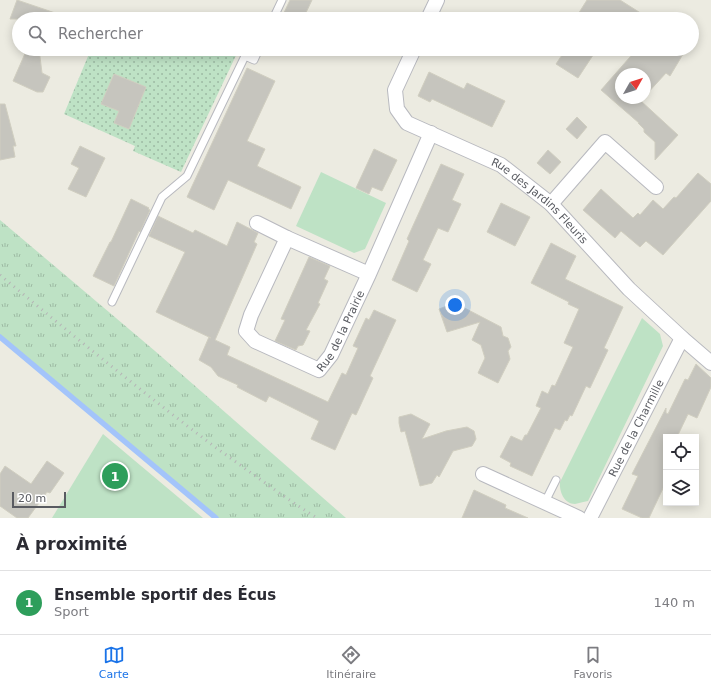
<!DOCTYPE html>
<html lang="fr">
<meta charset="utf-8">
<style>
body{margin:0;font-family:"DejaVu Sans",sans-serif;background:#f7f7f7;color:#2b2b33}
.controls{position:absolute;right:12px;bottom:12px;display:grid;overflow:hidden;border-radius:0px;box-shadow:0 2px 10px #0003}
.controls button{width:36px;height:36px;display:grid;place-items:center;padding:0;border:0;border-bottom:1px solid #e1e1e2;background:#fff;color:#2b2b33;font:20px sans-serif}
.compass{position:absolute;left:615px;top:68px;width:36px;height:36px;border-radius:50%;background:#fff;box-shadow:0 2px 10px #0003;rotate:51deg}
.scale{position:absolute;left:12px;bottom:10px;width:54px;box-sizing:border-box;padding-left:4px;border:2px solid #595b61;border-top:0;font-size:11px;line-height:14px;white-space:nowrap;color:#595b61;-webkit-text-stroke:3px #fff;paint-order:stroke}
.you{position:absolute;left:455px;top:305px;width:14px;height:14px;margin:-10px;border:3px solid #fff;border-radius:50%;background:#1a73e8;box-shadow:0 0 0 6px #1a73e833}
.badge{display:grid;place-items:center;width:26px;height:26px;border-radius:50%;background:#1a73e8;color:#fff;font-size:13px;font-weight:700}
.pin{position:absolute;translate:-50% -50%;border:2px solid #fff;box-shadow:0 1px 4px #0006}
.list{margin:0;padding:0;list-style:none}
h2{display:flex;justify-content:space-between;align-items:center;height:52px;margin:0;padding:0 16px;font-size:17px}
h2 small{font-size:13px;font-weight:400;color:#7c7c81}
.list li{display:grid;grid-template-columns:26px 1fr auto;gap:12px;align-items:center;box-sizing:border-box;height:64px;padding:0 16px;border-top:1px solid #e1e1e2}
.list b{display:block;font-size:15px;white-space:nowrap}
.list p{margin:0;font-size:13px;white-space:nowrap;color:#7c7c81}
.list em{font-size:13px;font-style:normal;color:#7c7c81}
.icon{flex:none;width:22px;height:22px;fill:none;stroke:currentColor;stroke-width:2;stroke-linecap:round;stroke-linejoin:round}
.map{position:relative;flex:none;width:711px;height:518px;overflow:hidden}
.search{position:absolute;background:#fff;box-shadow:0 2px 10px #0003;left:12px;right:12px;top:12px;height:44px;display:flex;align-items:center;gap:10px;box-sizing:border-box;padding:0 14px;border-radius:22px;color:#7c7c81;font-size:15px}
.sheet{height:116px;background:#fff}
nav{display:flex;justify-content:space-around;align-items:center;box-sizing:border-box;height:56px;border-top:1px solid #e1e1e2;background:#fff;font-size:11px;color:#7c7c81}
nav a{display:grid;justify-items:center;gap:2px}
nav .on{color:#1a73e8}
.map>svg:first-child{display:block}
</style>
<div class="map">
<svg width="711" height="518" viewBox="0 0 711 518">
<defs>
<pattern id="park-tufts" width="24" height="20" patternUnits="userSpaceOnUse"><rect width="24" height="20" fill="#bee2c5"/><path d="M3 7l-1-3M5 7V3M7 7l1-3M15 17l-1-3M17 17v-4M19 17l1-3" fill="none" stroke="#9dbaa3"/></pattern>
<pattern id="garden-dots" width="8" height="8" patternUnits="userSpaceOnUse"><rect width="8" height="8" fill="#bee2c5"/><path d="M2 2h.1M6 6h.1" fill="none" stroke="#9dbaa3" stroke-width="1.8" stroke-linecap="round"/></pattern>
</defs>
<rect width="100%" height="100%" fill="#ecebe1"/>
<g fill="#bee2c5">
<polygon points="321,172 386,203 365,249 354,253 296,226"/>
<path d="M642 318 660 334 663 346 588 501C583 502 579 503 575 504 564 504 559 491 560 482Z"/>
<polygon points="103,434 203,518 52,518"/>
</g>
<polygon fill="url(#park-tufts)" points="0,220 155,351 346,518 216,518 25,359 0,337"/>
<polygon fill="url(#garden-dots)" points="91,49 239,49 181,172 133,151 135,146 64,114"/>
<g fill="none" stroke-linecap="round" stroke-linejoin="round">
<polyline stroke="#a3c4fa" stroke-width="5.5" points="0,337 216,518"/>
</g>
<g fill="#c6c5be" stroke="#d0cec0">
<polygon points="17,0 67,17 67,19 10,19"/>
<polygon points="290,0 312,0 303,19 281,19"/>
<polygon points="587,0 620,0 650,19 575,19"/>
<polygon points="27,49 39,49 42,73 50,77 43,92 37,92 13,81"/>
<polygon points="566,49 597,49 578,78 556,64"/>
<polygon points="637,49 686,49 670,76 666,73 645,96 645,74 621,74 621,98 643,98 641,101 678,135 655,160 655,142 644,132 644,129 638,123 639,123 601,90"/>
<polygon points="247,68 275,81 247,141 265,149 257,166 301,187 291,209 228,180 214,210 187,197"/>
<polygon points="429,72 464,89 467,83 505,101 492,127 432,99 430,102 418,96"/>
<polygon points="114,74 146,87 129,129 114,123 119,111 101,104"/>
<polygon points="0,104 5,104 16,146 13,146 15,157 0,160"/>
<polygon points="577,117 587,127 577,139 566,129"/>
<polygon points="80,146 105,158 86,197 68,189 79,168 71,164"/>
<polygon points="374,149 397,160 382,191 372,187 369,194 356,188"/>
<polygon points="548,150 561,162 550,174 537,163"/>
<polygon points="441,164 464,174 452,200 461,204 448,232 438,228 423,260 431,264 417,292 392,280 409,241 407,239"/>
<polygon points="698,173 711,184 711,201 663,255 646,241 640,247 621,231 615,238 583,210 601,189 633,218 638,213 640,215 653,200 663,209 674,197 676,198"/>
<polygon points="131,199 149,208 148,209 150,210 140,232 139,231 114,286 93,276 110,242 111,242"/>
<polygon points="501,203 530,217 515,246 487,232"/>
<polygon points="158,216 193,233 195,230 227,246 237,222 258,233 254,242 257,244 215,340 230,347 227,355 328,402 342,373 346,375 358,348 353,346 366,318 369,320 374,310 396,320 370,376 373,378 356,415 352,413 335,450 311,439 319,421 269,396 266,402 237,387 238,385 218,376 211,367 199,360 209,337 211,338 156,312 185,252 149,236"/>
<polygon points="551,243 576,256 565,279 623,307 604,348 608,350 590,388 586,386 572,416 570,415 567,421 565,420 560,430 555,428 532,476 510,466 511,463 500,457 511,436 522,441 525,435 527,435 541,408 536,406 542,391 548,394 552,385 555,386 573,347 564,343 579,309 568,304 569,302 531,283"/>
<polygon points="309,257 330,266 324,279 328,281 318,303 320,304 306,330 310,331 303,345 298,346 296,350 275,341 285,320 281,319"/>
<polygon points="455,303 501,327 503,336 508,338 511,347 508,351 510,359 498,383 478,373 485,358 481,345 472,340 480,322 447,332 439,309"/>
<polygon points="696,364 711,378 711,387 697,418 688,414 677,437 666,437 666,482 649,518 642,518 622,509 638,476 632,474 666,408 666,413 668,414 685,379 688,380"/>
<polygon points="411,414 430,424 422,439 446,431 467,427 474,431 476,439 472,446 453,451 439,477 437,475 432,483 420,486 405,431 401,432 399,423 399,417"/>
<polygon points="47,461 64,473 50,493 47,492 28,518 17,518 0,506 0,474 5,466 31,484"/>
<polygon points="474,490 506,505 505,508 528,518 462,518"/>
</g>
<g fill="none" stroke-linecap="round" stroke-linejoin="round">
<defs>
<g id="service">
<polyline points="273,19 282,0"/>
<polyline points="112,302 162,197 187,176 245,56 254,60 259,49"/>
<polyline points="545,502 556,480"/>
</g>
<g id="minor">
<polyline points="428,19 437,0"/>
<path id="s1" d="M414 49 395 90 397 109 407 123 501 165 551 204 629 289 682 338 711 363"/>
<polyline points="551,204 605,142 656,187"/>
<polyline points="257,223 287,238"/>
<path id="s2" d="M369 274 287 238 251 315 246 331 255 341 319 370 331 355 369 274 431 133"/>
<polyline points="483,474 579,518"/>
<path id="s3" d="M590 518 682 338"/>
</g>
</defs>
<use href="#service" stroke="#b8b9bf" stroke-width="9"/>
<use href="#minor" stroke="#b8b9bf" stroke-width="16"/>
<use href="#service" stroke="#fff" stroke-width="7"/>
<use href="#minor" stroke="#fff" stroke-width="14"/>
<path stroke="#b4b4b5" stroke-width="3" stroke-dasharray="1 5" stroke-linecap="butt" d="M0 275C71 334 142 392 215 447 249 471 282 496 317 518"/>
</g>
<g text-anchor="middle" stroke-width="3" stroke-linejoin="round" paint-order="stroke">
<g font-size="11" fill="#595b61" stroke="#fff">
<text dy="4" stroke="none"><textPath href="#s1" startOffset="237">Rue des Jardins Fleuris</textPath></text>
<text dy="4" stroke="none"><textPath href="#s2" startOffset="320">Rue de la Prairie</textPath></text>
<text dy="4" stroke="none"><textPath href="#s3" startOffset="101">Rue de la Charmille</textPath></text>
</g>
</g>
</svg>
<div class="controls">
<button><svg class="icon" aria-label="locate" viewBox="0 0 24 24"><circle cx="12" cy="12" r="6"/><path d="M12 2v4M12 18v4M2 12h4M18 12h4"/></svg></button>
<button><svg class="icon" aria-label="layers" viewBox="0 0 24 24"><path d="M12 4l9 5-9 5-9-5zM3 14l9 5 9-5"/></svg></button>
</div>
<svg class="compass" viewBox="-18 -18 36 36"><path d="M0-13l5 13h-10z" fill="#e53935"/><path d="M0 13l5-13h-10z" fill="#7c7c81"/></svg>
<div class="scale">20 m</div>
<div class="you"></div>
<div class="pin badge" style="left:115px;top:476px;background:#2e9e5b">1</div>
<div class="search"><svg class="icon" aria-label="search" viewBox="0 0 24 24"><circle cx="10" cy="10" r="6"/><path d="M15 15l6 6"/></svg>Rechercher</div>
</div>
<section class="sheet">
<h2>À proximité<small></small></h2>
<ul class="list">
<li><span class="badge" style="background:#2e9e5b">1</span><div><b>Ensemble sportif des Écus</b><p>Sport</p></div><em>140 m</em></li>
</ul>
</section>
<nav>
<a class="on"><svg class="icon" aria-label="map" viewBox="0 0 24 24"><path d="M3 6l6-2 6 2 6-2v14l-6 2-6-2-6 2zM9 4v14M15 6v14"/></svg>Carte</a>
<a><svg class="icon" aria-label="directions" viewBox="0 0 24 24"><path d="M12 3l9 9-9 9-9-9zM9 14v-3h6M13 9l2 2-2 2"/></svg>Itinéraire</a>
<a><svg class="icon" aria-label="saved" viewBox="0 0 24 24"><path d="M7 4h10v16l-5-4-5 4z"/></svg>Favoris</a>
</nav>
